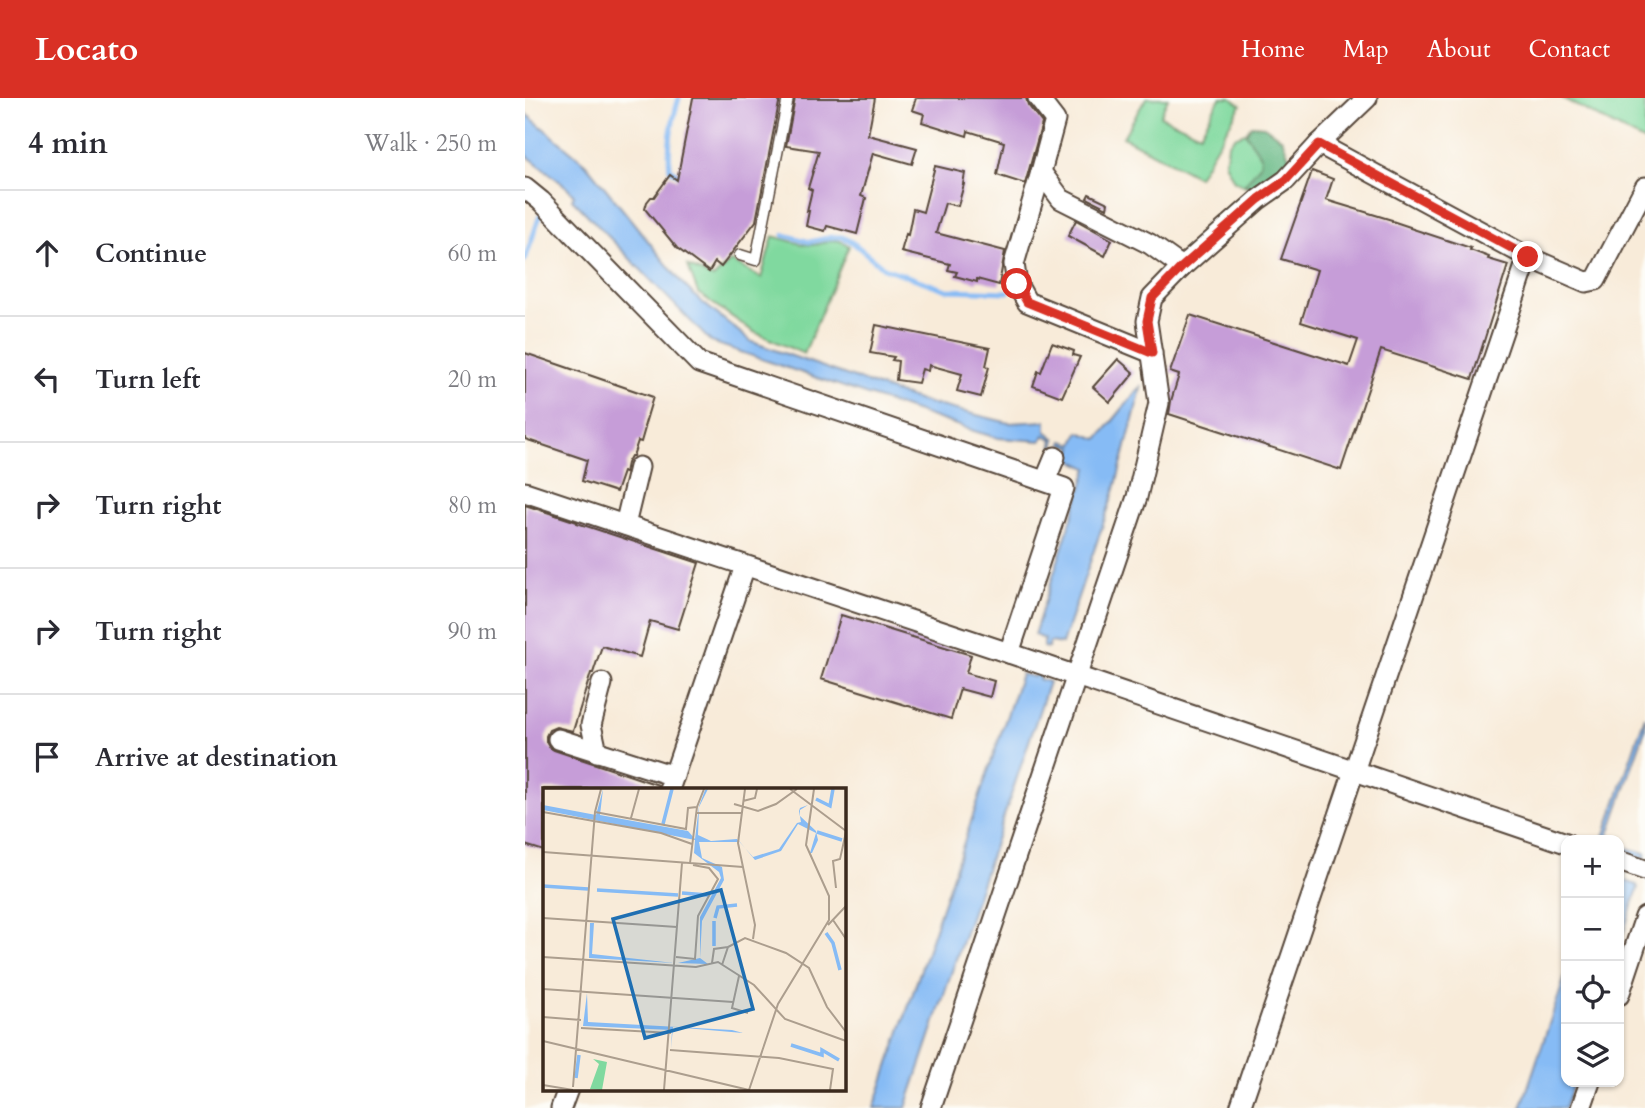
<!DOCTYPE html>
<meta charset="utf-8">
<style>
body{margin:0;font-family:Cardo,serif;background:#f7f7f7;color:#2b2b33}
.controls{position:absolute;right:21px;bottom:21px;display:grid;overflow:hidden;border-radius:14px;box-shadow:0 2px 5px #0004}
.controls button{width:63px;height:63px;display:grid;place-items:center;padding:0;border:0;border-bottom:2px solid #e1e1e2;background:#fff;color:#2b2b33;font:35px sans-serif}
.stop{position:absolute;width:21px;height:21px;margin:-16px;border:5px solid #d93025;border-radius:50%;background:#fff}
.stop.end{background:#d93025;border-color:#fff;box-shadow:0 2px 7px #0008}
.list{margin:0;padding:0;list-style:none}
h2{display:flex;justify-content:space-between;align-items:center;height:91px;margin:0;padding:0 28px;font-size:30px}
h2 small{font-size:23px;font-weight:400;color:#7c7c81}
.list li{display:grid;grid-template-columns:46px 1fr auto;gap:21px;align-items:center;box-sizing:border-box;height:126px;padding:0 28px;border-top:2px solid #e1e1e2}
.list b{display:block;font-size:26px;white-space:nowrap}
.list em{font-size:23px;font-style:normal;color:#7c7c81}
.icon{flex:none;width:38px;height:38px;fill:none;stroke:currentColor;stroke-width:2;stroke-linecap:round;stroke-linejoin:round}
.map{position:relative;flex:none;width:1120px;height:1010px;overflow:hidden}
header{display:flex;align-items:center;gap:42px;box-sizing:border-box;height:98px;padding:0 35px;background:#d93025;color:#fff}
header strong{font-size:33px}
nav{display:flex;gap:38px;margin-inline-start:auto;font-size:24px}
main{display:flex}
aside{flex:1;background:#fff}
.map>svg:first-child{display:block}
</style>
<header>
<strong>Locato</strong>
<nav><a>Home</a><a>Map</a><a>About</a><a>Contact</a></nav>
</header>
<main>
<aside>
<h2>4 min<small>Walk · 250 m</small></h2>
<ul class="list">
<li><svg class="icon" aria-label="ahead" viewBox="0 0 24 24"><path d="M12 20V5M6 11l6-6 6 6"/></svg><div><b>Continue</b></div><em>60 m</em></li>
<li><svg class="icon" aria-label="left" viewBox="0 0 24 24"><path d="M17 20v-9H6M10 6l-5 5 5 5"/></svg><div><b>Turn left</b></div><em>20 m</em></li>
<li><svg class="icon" aria-label="right" viewBox="0 0 24 24"><path d="M7 20v-9h11M14 6l5 5-5 5"/></svg><div><b>Turn right</b></div><em>80 m</em></li>
<li><svg class="icon" aria-label="right" viewBox="0 0 24 24"><path d="M7 20v-9h11M14 6l5 5-5 5"/></svg><div><b>Turn right</b></div><em>90 m</em></li>
<li><svg class="icon" aria-label="arrive" viewBox="0 0 24 24"><path d="M6 21V4h12l-3 4 3 4H6"/></svg><div><b>Arrive at destination</b></div></li>
</ul>
</aside>
<div class="map">
<svg width="1120" height="1010" viewBox="0 0 1120 1010">
<rect width="100%" height="100%" fill="#fdfcf7"/>
<filter id="ink" filterUnits="userSpaceOnUse"><feTurbulence type="fractalNoise" baseFrequency=".0143" numOctaves="2"/><feDisplacementMap in="SourceGraphic" scale="14" xChannelSelector="R" yChannelSelector="G"/><feConvolveMatrix kernelMatrix="1 2 1 2 8 2 1 2 1" color-interpolation-filters="sRGB"/></filter>
<filter id="wash" filterUnits="userSpaceOnUse"><feTurbulence type="fractalNoise" baseFrequency=".00686" numOctaves="4" result="noise"/><feDisplacementMap in="SourceGraphic" scale="28" xChannelSelector="R" yChannelSelector="G"/><feGaussianBlur stdDeviation="1.57" result="paint"/><feColorMatrix in="noise" values="0 0 0 0 0 0 0 0 0 0 0 0 0 0 0 0 0 1.4 0 .05"/><feComposite in="paint" operator="in"/></filter>
<g filter="url(#wash)">
<rect width="100%" height="100%" fill="#f8ebd9"/>
<g fill="#80d99f" stroke="#5e825e" stroke-width="2">
<polygon points="621,0 643,0 635,18 675,36 695,0 706,0 716,7 673,79 598,39"/>
<polygon points="1037,0 1120,0 1120,44"/>
<polygon points="726,33 741,57 737,71 722,89 709,83 700,65 703,47 709,39"/>
<path d="M248 138C259 141 276 147 287 147 303 146 308 136 324 148L279 256 229 234 173 195 163 168 188 180 206 163 236 180Z"/>
</g>
<polygon fill="#68b986" stroke="#527252" stroke-width="2" points="726,27 739,28 757,41 768,69 734,98 720,86 735,67 736,58 721,36"/>
<g fill="#86bbf5" stroke="#60728a" stroke-width="2">
<polygon points="0,15 61,66 157,185 172,200 227,244 395,303 484,325 521,323 521,333 531,341 529,349 527,348 528,341 519,337 516,343 473,340 452,334 186,244 47,101 49,97 43,90 0,56"/>
<polygon points="617,287 590,391 537,546 525,544 523,550 518,549 520,541 509,537 563,370 544,361 548,349 537,346 538,343 549,346 554,334 573,341"/>
<polygon points="511,575 515,576 514,581 524,584 381,1010 349,1010 496,576 509,579"/>
<polygon points="1120,618 1120,631 1082,742 1078,742"/>
<polygon points="1094,748 1120,755 1120,761 1107,758 1098,782 1112,787 1113,790 1094,848 1094,779 1101,755 1094,752"/>
<polygon points="1041,876 1041,984 1049,984 1040,1010 996,1010"/>
</g>
<g fill="none" stroke-linecap="round" stroke-linejoin="round">
<g stroke="#86bbf5" stroke-width="5">
<path d="M154 0C147 23 142 46 145 71L157 79"/>
<polyline points="259,137 285,144 307,139 317,139 327,144 359,170 422,192 483,194"/>
<polyline points="0,162 15,117"/>
</g>
</g>
<g id="blocks">
<g fill="#c69dd8">
<polygon points="168,0 255,0 231,123 196,169 190,164 184,174 152,150 120,111 122,104 126,99 129,99 145,77 152,82"/>
<polygon points="270,0 350,0 343,37 392,50 387,66 348,55 336,98 341,100 332,136 302,128 300,133 281,128 284,113 282,113 287,92 283,90 294,53 261,48"/>
<polygon points="391,0 501,0 503,7 517,25 500,86 472,77 479,44 443,33 442,38 397,24 399,16 387,12"/>
<polygon points="410,68 440,75 438,86 439,86 433,108 420,105 411,135 480,153 474,187 452,181 452,184 430,178 432,174 423,172 425,166 376,154 381,136 383,137 388,111 398,114"/>
<polygon points="787,73 808,81 801,102 867,122 867,123 885,129 885,130 946,150 945,152 964,159 963,161 983,167 947,281 856,252 816,372 644,316 646,303 654,277 645,274 665,217 824,268 833,242 776,224 792,172 756,161"/>
<polygon points="564,96 583,105 582,110 562,100"/>
<polygon points="551,122 587,142 580,158 543,138"/>
<polygon points="351,227 465,250 461,268 464,269 456,299 432,293 437,276 404,267 403,273 397,271 393,285 371,282 373,263 367,262 369,259 345,255"/>
<polygon points="527,245 549,253 548,257 555,259 537,299 508,288 513,273 516,274"/>
<polygon points="0,255 128,299 119,329 120,330 116,344 113,343 108,358 106,358 102,365 100,375 98,374 91,394 57,383 62,362 0,341"/>
<polygon points="593,261 609,275 585,304 568,289"/>
<polygon points="0,407 52,424 52,425 174,465 153,531 125,523 115,559 77,548 68,575 66,575 48,633 31,629 24,632 21,638 21,644 24,649 29,652 133,687 132,691 19,691 19,753 0,747"/>
<polygon points="316,517 446,557 441,575 469,583 465,599 435,591 426,621 296,581"/>
</g>
</g>
</g>
<g filter="url(#ink)">
<use href="#blocks" fill-opacity="0" stroke="#57473a" stroke-width="2"/>
<g fill="none" stroke-linecap="round" stroke-linejoin="round">
<defs>
<polyline id="service" points="215,157 231,162 263,0"/>
<g id="minor">
<polyline points="513,0 530,22 516,74 536,101 625,146 657,169"/>
<polyline points="794,46 1003,159 1061,184 1071,182 1120,89"/>
<polyline points="516,74 489,166 492,186 502,204 627,255"/>
<polyline points="0,90 16,103 174,265 539,390 484,555"/>
<polyline points="520,383 530,359"/>
<polyline points="0,394 484,555 1041,745"/>
<polyline points="100,427 114,369"/>
<polyline points="33,641 149,678"/>
<polyline points="72,654 66,627 77,585"/>
<polyline points="144,692 220,468"/>
<polyline points="1094,763 1120,772"/>
<polyline points="1094,897 1120,819"/>
<polyline points="36,1010 43,991"/>
<polyline points="406,1010 612,399 634,305 622,223 627,200 657,169 734,101 761,82 794,46 842,0"/>
<polyline points="715,1010 1003,159"/>
<polyline points="1056,1010 1065,984"/>
</g>
</defs>
<use href="#service" stroke="#57473a" stroke-width="13"/>
<use href="#minor" stroke="#57473a" stroke-width="23"/>
<use href="#service" stroke="#fff" stroke-width="10"/>
<use href="#minor" stroke="#fff" stroke-width="19"/>
</g>
</g>
<g fill="none" stroke-linecap="round" stroke-linejoin="round" filter="url(#ink)">
<polyline stroke="#d93025" stroke-width="9" points="492,186 502,204 627,255 622,223 627,200 657,169 734,101 761,82 794,46 1003,159"/>
</g>
<g transform="translate(18 690)">
<rect width="303" height="303" fill="#f8ebd9"/>
<path d="M50 271 64 274 59 302 47 301 56 276Z" fill="#80d99f"/>
<path d="M60 1 57 27 145 43 152 51 156 18 162 2 165 1 156 19 155 47 168 53 194 51 210 69 236 61 254 35 258 34 256 23 257 20 265 17 257 22V28L273 43 275 52 269 65H267L273 45 255 36 238 63 212 72 197 54H156L159 70 179 79 181 92 159 133 157 170 165 176 135 175 157 170V129L178 90 176 84 151 65 152 52 0 22V17L53 27ZM47 135H51L49 166 131 175 46 170ZM44 205 45 234 189 242 200 245 130 239 128 261 129 242 40 238Z" fill="#86bbf5"/>
<path fill="none" stroke="#86bbf5" stroke-width="3.5" d="M273 11 287 18 290 1M120 36 129 1M274 44 299 52M0 98 45 101M54 102 135 107M139 105 165 107M172 130 175 119 194 117M171 133V158M283 145 290 155 297 182M248 257 279 267V262L296 272M33 290 36 267"/>
<path fill="none" stroke="#ac9e8e" stroke-width="2" d="M202 1 195 55 212 137 210 151M247 1 303 43M200 13 212 10 214 1M191 16 215 23 233 16 254 1M0 24 118 45 149 56M52 24 143 41 145 20 154 19M154 25H199M88 30 96 1M0 64 200 79M147 75 154 19 161 1M293 100 290 73 297 71 303 44M0 130 134 139M290 132 303 151M285 137 303 118M0 169 153 179 175 174 211 197 242 231 303 253M133 169 152 171 155 128 175 91 166 80 150 77M169 175 171 161 185 159M179 177 185 159 202 150 243 165 266 180 284 219 303 244M196 188 189 220 205 225M0 201 190 214M0 229 38 232M38 240 128 245M0 253 206 302M127 262 236 270 290 281 287 302M0 297 30 302M30 299 52 24 58 1M121 302 139 75M206 302 235 216 286 132V108L263 57 271 1"/>
<path fill="#1f6fb2" fill-opacity="0.15" stroke="#1f6fb2" stroke-width="3.5" d="M178 102 210 221 102 250 70 131Z"/>
<rect width="303" height="303" fill="none" stroke="#3b2a1e" stroke-width="3.5"/>
</g>
</svg>
<div class="controls">
<button>+</button>
<button>−</button>
<button><svg class="icon" aria-label="locate" viewBox="0 0 24 24"><circle cx="12" cy="12" r="6"/><path d="M12 2v4M12 18v4M2 12h4M18 12h4"/></svg></button>
<button><svg class="icon" aria-label="layers" viewBox="0 0 24 24"><path d="M12 4l9 5-9 5-9-5zM3 14l9 5 9-5"/></svg></button>
</div>
<div class="stop" style="left:492px;top:186px"></div>
<div class="stop end" style="left:1003px;top:159px"></div>
</div>
</main>
